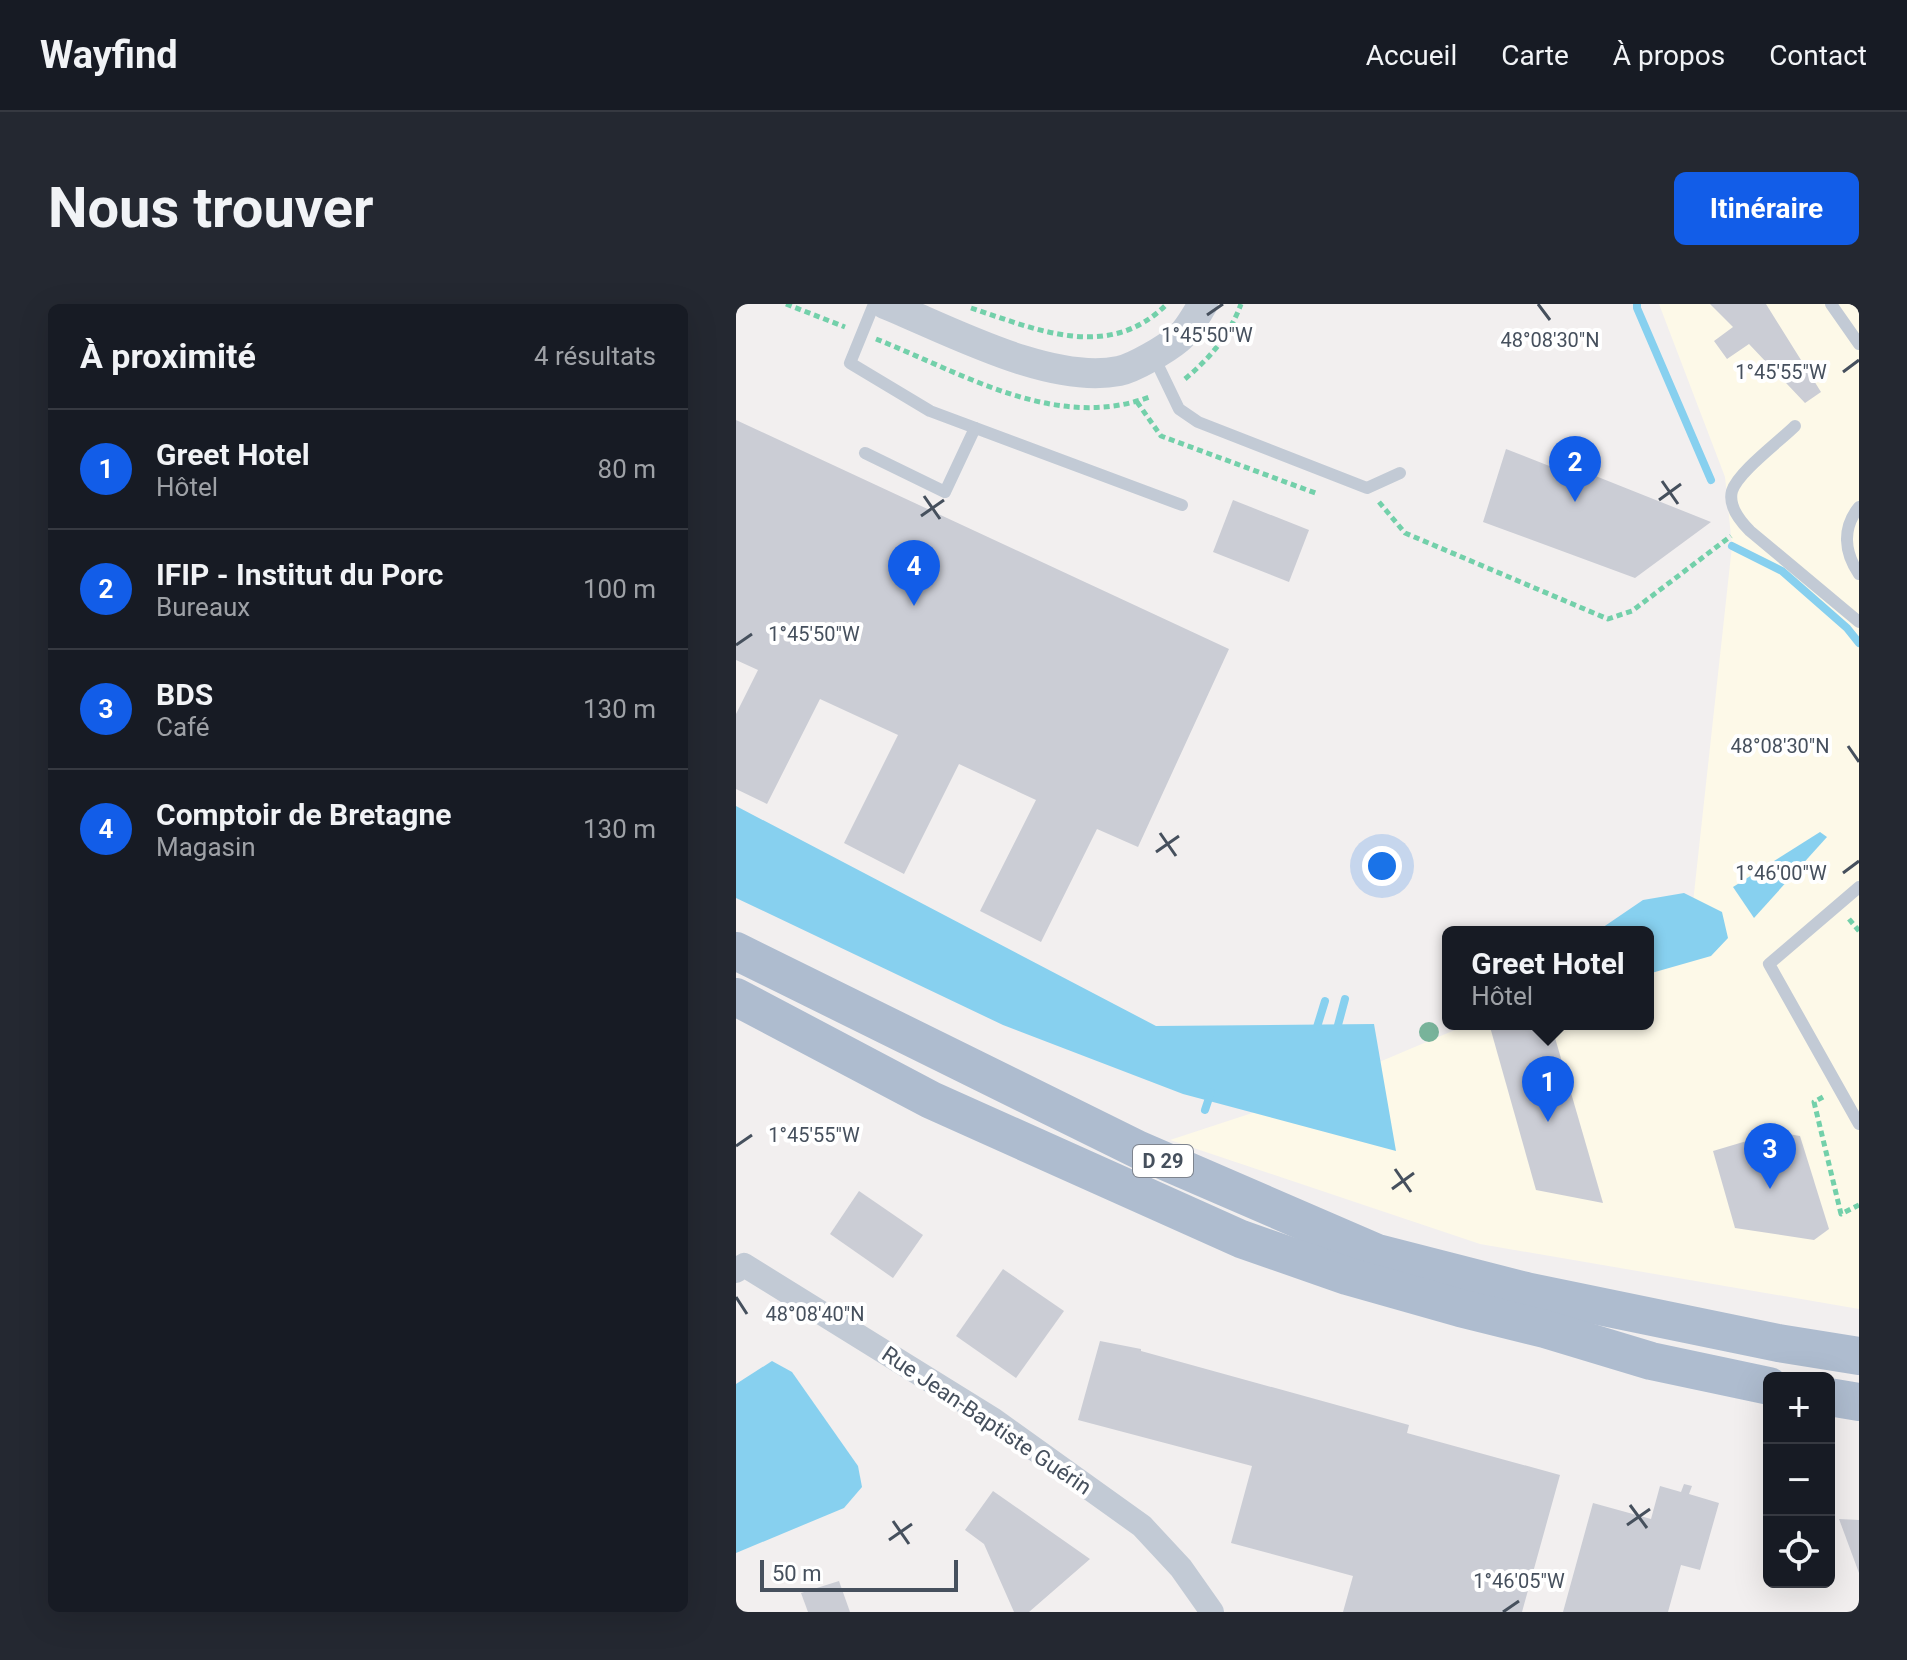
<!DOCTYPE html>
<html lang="fr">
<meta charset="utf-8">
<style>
body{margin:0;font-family:Roboto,sans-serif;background:#242831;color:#f1f3f6}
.controls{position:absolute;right:24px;bottom:24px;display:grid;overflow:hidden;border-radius:12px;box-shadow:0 8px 32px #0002}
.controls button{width:72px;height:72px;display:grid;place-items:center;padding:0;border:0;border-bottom:2px solid #363941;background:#171b24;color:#f1f3f6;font:40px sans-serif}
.scale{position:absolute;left:24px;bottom:20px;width:198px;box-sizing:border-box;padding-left:8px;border:4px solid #46505d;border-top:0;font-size:22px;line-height:28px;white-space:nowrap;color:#46505d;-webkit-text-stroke:6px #fff;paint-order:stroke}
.you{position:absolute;left:646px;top:562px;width:28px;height:28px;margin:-20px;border:6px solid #fff;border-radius:50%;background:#1a73e8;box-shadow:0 0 0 12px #1a73e833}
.badge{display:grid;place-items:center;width:52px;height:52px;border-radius:50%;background:#125de8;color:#fff;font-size:26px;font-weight:700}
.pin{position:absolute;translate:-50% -66px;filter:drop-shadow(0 2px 4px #0008)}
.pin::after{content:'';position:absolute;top:42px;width:28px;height:24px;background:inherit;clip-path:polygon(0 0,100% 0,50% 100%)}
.popup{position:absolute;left:706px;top:622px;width:212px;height:104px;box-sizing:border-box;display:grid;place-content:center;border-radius:12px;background:#171b24;filter:drop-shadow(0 2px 6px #0005);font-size:26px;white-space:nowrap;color:#9ea1a6}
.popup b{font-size:30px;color:#f1f3f6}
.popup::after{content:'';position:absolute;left:50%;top:100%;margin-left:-16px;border:16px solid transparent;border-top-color:#171b24}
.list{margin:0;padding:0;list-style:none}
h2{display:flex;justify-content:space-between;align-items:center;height:104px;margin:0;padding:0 32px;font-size:34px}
h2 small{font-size:26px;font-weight:400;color:#9ea1a6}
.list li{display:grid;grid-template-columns:52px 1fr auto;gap:24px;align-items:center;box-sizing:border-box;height:120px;padding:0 32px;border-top:2px solid #363941}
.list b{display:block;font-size:30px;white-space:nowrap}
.list p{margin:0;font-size:26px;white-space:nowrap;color:#9ea1a6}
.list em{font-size:26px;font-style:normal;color:#9ea1a6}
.icon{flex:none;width:44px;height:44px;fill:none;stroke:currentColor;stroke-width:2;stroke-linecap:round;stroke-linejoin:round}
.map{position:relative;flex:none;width:1123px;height:1308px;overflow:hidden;border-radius:12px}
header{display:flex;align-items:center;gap:48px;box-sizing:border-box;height:112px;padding:0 40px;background:#171b24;border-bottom:2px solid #363941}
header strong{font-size:38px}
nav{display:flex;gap:44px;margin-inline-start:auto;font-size:28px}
.intro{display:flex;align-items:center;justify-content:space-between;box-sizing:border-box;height:192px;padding:0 48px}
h1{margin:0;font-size:56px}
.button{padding:20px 36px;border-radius:12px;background:#125de8;color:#fff;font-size:28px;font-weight:700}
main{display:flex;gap:48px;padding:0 48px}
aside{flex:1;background:#171b24;border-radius:12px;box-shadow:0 8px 32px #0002}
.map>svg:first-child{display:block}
</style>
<header>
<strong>Wayfind</strong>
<nav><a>Accueil</a><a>Carte</a><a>À propos</a><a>Contact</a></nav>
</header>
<div class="intro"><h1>Nous trouver</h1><a class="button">Itinéraire</a></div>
<main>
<aside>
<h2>À proximité<small>4 résultats</small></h2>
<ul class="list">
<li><span class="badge">1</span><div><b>Greet Hotel</b><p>Hôtel</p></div><em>80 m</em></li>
<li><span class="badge">2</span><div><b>IFIP - Institut du Porc</b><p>Bureaux</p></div><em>100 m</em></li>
<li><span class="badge">3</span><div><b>BDS</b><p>Café</p></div><em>130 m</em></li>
<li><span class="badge">4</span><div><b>Comptoir de Bretagne</b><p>Magasin</p></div><em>130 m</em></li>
</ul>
</aside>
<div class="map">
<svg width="1123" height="1308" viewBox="0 0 1123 1308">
<rect width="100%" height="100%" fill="#f2efef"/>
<polygon fill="#fdf9e8" points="923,0 1123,0 1123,1005 744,940 434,836 544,800 733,720 912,720 912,644 954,626 996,242 989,173"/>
<g fill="#87d0ef">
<polygon points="0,502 420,722 638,720 660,847 447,790 267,721 0,594"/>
<polygon points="1084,528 1091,533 1018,614 997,583"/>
<polygon points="948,589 986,608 992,634 975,652 912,670 912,628 860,628 907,596"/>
<polygon points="36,1057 56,1068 122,1162 126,1183 108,1204 0,1249 0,1080"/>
</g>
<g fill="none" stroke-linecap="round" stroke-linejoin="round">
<g stroke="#87d0ef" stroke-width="8">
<polyline points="901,0 901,4 975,176"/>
<polyline points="996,242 1046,267 1111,324 1123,339"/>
<polyline points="602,721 609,695"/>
<polyline points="581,723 589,697"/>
<polyline points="469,806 475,788"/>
</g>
</g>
<g fill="#cbcdd5">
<polygon points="974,0 1030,0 1085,88 1069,99 1013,40 991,55 978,37 997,23"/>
<polygon points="0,116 493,345 402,543 361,525 305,638 244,607 300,496 223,460 168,570 108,539 162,431 84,395 31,500 0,485 0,410 22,366 0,356"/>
<polygon points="770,145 854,178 857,171 975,218 899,274 747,218"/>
<polygon points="497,196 573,226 553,278 477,248"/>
<polygon points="766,720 815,720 867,899 800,886 754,723"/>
<polygon points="1041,828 1064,832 1093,925 1078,936 999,924 977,847"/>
<polygon points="123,887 187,931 157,974 94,930"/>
<polygon points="267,965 328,1007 280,1074 220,1032"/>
<polygon points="364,1037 405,1045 405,1047 673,1121 671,1129 824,1171 786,1308 607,1308 617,1272 495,1239 516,1162 342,1116"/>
<polygon points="948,1180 956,1182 953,1190 983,1199 964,1266 945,1261 932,1308 827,1308 857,1199 915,1215 924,1182 945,1188"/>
<polygon points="257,1187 354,1255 293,1308 278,1308 248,1240 229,1226"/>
<polygon points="1103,1215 1123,1216 1123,1269"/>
<polygon points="103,1277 114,1308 72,1308 65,1289"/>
</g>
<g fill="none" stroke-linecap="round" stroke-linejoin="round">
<g stroke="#73d0aa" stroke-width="5" stroke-dasharray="6 4" stroke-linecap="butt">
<polyline points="50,0 109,23"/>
<path d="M235 4C302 26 373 58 431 0"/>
<path d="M140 35C227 69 321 129 416 92"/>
<path d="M449 75C475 53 493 32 505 0"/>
<polyline points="401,98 425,132 582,190"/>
<polyline points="643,198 669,229 872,315 896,307 995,232"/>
<polyline points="1113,615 1123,627"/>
<polyline points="1087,793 1078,798 1105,910 1123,901"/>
</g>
<g stroke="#c2cad5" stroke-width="12">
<polyline points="138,0 114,59 194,107 446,201"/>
<polyline points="1095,0 1123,40"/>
<polyline points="418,53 443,105 462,118 631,184 664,169"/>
<path d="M1059 122C1044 137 1002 168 996 187 992 202 1004 217 1014 227L1123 318"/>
<polyline points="129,149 209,188 239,124"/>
<path d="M1123 203C1106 224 1108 248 1123 270"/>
<polyline points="1123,583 1033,660 1123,820"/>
</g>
<polyline stroke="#c2cad5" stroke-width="24" points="0,967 8,961 258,1116 406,1222 445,1264 476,1308"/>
<path stroke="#c2cad5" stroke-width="30" d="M149 0C213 26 314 81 383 67 398 64 430 45 442 35 452 27 460 11 467 0"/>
<g stroke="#aebccf" stroke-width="38">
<polyline points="0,647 403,846 641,949 790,987 1042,1039 1123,1052"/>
<polyline points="0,693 195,796 505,935 611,972 724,1004 809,1025 915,1057 1033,1082"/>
<polyline points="1093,1093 1123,1098"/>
</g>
</g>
<circle fill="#78b39a" cx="693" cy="728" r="10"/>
<path fill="none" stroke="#46505d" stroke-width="3" d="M802 0 814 16M471 11 487 0M1107 68 1123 56M926 177 942 200M188 192 204 215M923 196 945 180M185 212 208 196M0 341 16 330M1112 442 1123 458M424 529 440 552M420 548 443 532M1107 569 1123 557M0 842 16 831M659 865 675 888M656 885 678 869M0 993 11 1010M894 1201 911 1224M157 1217 173 1240M891 1221 914 1205M153 1236 176 1220M767 1308 783 1297"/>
<g text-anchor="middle" stroke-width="8" stroke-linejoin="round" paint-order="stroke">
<rect fill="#fff" stroke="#7e848e" stroke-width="2" x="397" y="841" width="60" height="32" rx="6"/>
<g font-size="20" font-weight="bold" fill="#46505d">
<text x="427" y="864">D 29</text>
</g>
<g font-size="22" fill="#46505d" stroke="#fff">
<text transform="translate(251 1116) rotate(34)" y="8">Rue Jean-Baptiste Guérin</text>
</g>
</g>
<g font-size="20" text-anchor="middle" fill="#46505d" stroke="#fff" stroke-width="8" stroke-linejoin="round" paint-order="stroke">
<text x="471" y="38">1°45'50"W</text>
<text x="814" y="43">48°08'30"N</text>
<text x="1045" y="75">1°45'55"W</text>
<text x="78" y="337">1°45'50"W</text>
<text x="1044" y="449">48°08'30"N</text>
<text x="1045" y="576">1°46'00"W</text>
<text x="78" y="838">1°45'55"W</text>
<text x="79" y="1017">48°08'40"N</text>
<text x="783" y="1284">1°46'05"W</text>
</g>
</svg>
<div class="controls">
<button>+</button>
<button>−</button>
<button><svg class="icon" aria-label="locate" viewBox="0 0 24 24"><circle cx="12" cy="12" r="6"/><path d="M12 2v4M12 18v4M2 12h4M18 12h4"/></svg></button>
</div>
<div class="scale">50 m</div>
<div class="you"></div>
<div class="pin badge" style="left:812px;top:818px">1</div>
<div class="popup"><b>Greet Hotel</b>Hôtel</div>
<div class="pin badge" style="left:839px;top:198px">2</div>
<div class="pin badge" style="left:1034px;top:885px">3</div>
<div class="pin badge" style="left:178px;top:302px">4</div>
</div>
</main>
